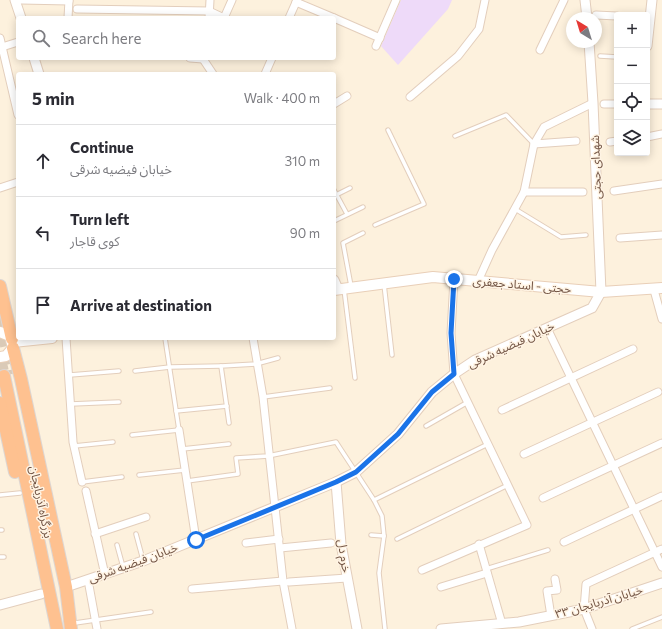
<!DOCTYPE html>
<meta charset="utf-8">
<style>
body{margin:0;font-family:Commissioner,"Noto Sans Arabic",sans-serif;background:#f7f7f7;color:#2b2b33}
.controls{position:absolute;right:12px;top:12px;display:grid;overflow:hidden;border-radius:4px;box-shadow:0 2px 10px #0003}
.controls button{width:36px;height:36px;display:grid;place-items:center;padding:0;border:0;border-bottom:1px solid #e1e1e2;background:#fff;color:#2b2b33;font:20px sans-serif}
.compass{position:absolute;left:566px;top:12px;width:36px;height:36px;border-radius:50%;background:#fff;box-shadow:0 2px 10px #0003;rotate:322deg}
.stop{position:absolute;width:12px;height:12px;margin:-9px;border:3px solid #1a73e8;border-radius:50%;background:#fff}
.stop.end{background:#1a73e8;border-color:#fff;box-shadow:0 1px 4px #0008}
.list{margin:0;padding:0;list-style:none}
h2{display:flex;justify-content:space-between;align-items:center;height:52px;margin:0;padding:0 16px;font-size:17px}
h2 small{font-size:13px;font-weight:400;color:#7c7c81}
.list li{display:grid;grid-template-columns:26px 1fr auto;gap:12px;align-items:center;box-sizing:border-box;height:72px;padding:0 16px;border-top:1px solid #e1e1e2}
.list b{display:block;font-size:15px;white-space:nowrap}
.list p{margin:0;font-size:13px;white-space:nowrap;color:#7c7c81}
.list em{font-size:13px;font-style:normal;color:#7c7c81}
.icon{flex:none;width:22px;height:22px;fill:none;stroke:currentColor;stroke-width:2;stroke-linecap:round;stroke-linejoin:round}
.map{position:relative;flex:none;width:662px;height:629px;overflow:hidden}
.search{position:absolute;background:#fff;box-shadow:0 2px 10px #0003;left:16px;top:16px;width:320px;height:44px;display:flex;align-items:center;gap:10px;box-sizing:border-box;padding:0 14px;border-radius:4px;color:#7c7c81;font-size:15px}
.panel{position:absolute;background:#fff;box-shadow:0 2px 10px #0003;left:16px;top:72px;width:320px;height:268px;border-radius:4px}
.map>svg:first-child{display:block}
</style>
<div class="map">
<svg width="662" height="629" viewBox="0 0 662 629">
<rect width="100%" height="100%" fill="#fdf1dd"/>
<polygon fill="#eedaf9" points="401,0 452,0 448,9 398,65 381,46"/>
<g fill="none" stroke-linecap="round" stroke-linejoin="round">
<g stroke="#dacab7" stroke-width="12" stroke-dasharray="12 6" stroke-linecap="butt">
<polyline points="0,317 12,374"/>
<polyline points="0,359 4,376"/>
</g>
<defs>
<g id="service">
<polyline points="600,56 617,57"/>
<polyline points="455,136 506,115 534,144"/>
<polyline points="334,190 347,214"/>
<polyline points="334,196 350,188"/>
<polyline points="515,209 561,237 586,235"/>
<polyline points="334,221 363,207"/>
<polyline points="375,225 424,204 388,130"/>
<polyline points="384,284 392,355"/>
<polyline points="351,286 343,243 363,233"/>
<polyline points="344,289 355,378"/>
<polyline points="135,371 170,367 221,366"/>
<polyline points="70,375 119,371"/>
<polyline points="263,397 330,388"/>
<polyline points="71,404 119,402"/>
<polyline points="176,411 227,406"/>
<polyline points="229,423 221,366 256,364 278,358"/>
<polyline points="426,426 468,402"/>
<polyline points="132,435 179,430 165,338"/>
<polyline points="74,446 113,442"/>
<polyline points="182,449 229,444"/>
<polyline points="139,475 185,470"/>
<polyline points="187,481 238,474 236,458 268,456 336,442 374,500 382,516 384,536 379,573 385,629"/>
<polyline points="82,482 122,477"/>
<polyline points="0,495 20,493"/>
<polyline points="374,500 488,444"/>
<polyline points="0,530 2,530"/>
<polyline points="136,534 143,560"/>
<polyline points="371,535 384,536"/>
<polyline points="397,539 508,485"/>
<polyline points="117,545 123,567"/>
<polyline points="0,557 4,557"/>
<polyline points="486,569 548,550"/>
<polyline points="75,623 151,612"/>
<polyline points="632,629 662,617"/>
</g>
<g id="minor">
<polyline points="21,0 69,1"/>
<polyline points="296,2 334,18"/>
<polyline points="77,9 209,11 224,18"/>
<polyline points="596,15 617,16"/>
<polyline points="68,18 69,0"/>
<polyline points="209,18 210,0"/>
<polyline points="224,18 232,0"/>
<polyline points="289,18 297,0"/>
<polyline points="334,18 380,38"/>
<polyline points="0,38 18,115"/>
<polyline points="376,46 396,0"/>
<polyline points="2,47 18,42"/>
<polyline points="540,50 564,0"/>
<polyline points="190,58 203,59"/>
<polyline points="203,59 213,74"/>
<polyline points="265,74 272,58"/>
<polyline points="410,97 458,56 479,29 485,0"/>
<polyline points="334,104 347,96"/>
<polyline points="604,104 617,104"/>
<polyline points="647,137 662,134"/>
<polyline points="610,142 617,141"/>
<polyline points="534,144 576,141"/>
<polyline points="0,188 18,182"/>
<polyline points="614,191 662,184"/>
<polyline points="524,192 583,192"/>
<polyline points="620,238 662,235"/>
<polyline points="478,281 492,250 524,192 534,144 544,127 593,103"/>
<polyline points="654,290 662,319"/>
<polyline points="547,328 662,567"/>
<polyline points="66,338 73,442 82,482"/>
<polyline points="253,338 263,397 283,581 292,629"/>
<polyline points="502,410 633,349"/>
<polyline points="179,430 196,540"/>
<polyline points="524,454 658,392"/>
<polyline points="86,491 105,575"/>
<polyline points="543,498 662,443"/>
<polyline points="95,534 146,517"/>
<polyline points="564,542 662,496"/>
<polyline points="246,543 279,539"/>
<polyline points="479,544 502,624"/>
<polyline points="280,548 331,543"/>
<polyline points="422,570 527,525 454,374 451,333 454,279"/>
<polyline points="88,580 97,629"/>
<polyline points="289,582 347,578"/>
<polyline points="441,587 487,573"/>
<polyline points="192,589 283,581"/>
<polyline points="551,616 547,591 557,590 555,579"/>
<polyline points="592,629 584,609 586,584 662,549"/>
</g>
<g id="tertiary">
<polyline points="15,0 21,18"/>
<polyline points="585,0 587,18"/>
<polyline points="647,46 652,0"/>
<polyline points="34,58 39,74"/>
<polyline points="647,104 662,104"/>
<polyline points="334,280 338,289"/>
<polyline points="336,482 341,544 357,629"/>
<polyline points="66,587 143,561 336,482 356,472 398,434 432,392 454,374 475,360 592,308 601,292 593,103 589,42"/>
<polyline points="0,605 41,594"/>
<polyline points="441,629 519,622 584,609 662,583"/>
</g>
<g id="secondary">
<polyline points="334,290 433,277 601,292 662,288"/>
<polyline points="0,332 10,336 13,348 6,356 0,357"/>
<polyline points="13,342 52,338"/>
</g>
<g id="trunk">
<polyline points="0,286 12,339"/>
<polyline points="13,348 21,379 66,587 71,629"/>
<polyline points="4,376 57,629"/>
<polyline points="0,403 15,472"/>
</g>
</defs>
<use href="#service" stroke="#e3cebc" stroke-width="5.5"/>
<use href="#minor" stroke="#e3cebc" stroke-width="9"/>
<use href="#tertiary" stroke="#e3cebc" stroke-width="11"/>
<use href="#secondary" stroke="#e9cfb8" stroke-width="12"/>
<use href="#trunk" stroke="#ddd6d2" stroke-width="14"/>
<use href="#service" stroke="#fff" stroke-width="3.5"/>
<use href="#minor" stroke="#fff" stroke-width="7"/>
<use href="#tertiary" stroke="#fff" stroke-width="9"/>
<use href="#secondary" stroke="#fff" stroke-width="10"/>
<use href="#trunk" stroke="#fec190" stroke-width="12"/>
</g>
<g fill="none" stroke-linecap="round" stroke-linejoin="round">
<polyline stroke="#1a73e8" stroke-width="5" points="196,540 336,482 356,472 398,434 432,392 454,374 451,333 454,279"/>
</g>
<g text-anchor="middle" stroke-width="3" stroke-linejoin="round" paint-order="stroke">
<g font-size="12" fill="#735545" stroke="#fff4e4">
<text transform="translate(596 167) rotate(-92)" y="4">شهدای حجتی</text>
<text transform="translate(522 285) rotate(5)" y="4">حجتی - استاد جعفری</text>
<text transform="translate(511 345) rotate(-25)" y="4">خیابان فیضیه شرقی</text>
<text transform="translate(41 502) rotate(78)" y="4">بزرگراه آذربایجان</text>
<text transform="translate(344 556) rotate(82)" y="4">خرم دل</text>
<text transform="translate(133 563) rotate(-20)" y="4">خیابان فیضیه شرقی</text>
<text transform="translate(599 602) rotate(-16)" y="4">خیابان آذربایجان ۳۳</text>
</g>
</g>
</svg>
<div class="controls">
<button>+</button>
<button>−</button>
<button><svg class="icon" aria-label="locate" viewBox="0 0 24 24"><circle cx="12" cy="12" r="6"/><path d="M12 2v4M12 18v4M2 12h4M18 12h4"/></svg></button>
<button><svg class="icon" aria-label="layers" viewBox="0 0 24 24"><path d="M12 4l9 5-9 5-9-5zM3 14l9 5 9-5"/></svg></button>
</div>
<svg class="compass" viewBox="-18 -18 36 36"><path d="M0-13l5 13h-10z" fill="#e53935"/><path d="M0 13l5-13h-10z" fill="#7c7c81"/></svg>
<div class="stop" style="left:196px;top:540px"></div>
<div class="stop end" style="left:454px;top:279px"></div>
<div class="search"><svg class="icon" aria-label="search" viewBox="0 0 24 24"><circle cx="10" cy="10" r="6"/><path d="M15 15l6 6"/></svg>Search here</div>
<section class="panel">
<h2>5 min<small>Walk · 400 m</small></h2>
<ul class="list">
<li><svg class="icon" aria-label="ahead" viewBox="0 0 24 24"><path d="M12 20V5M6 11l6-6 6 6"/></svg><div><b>Continue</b><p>خیابان فیضیه شرقی</p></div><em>310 m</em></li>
<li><svg class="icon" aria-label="left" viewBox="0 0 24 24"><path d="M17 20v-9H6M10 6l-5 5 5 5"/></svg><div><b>Turn left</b><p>کوی قاجار</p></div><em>90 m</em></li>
<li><svg class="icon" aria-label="arrive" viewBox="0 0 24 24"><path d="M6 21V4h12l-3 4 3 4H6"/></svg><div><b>Arrive at destination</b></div></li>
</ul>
</section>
</div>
